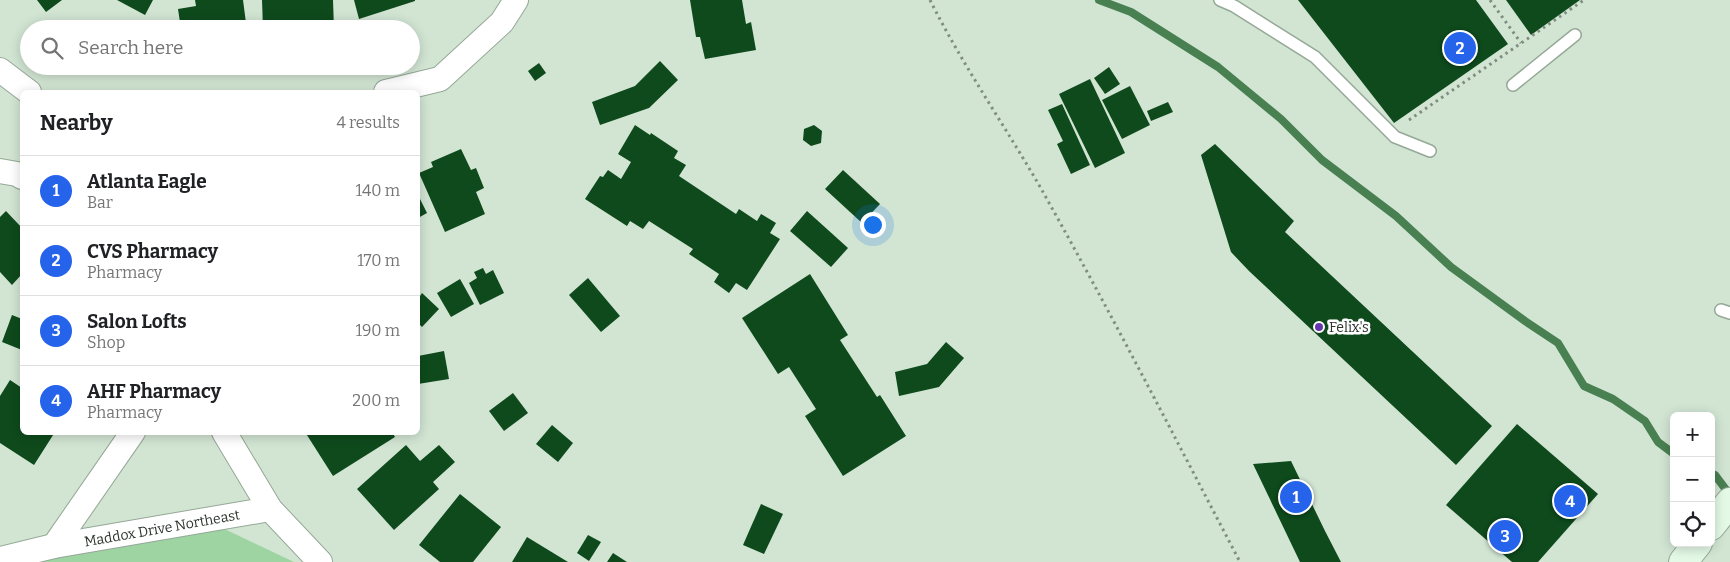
<!DOCTYPE html>
<meta charset="utf-8">
<style>
body{margin:0;font-family:Bitter,serif;background:#f2f2f2;color:#202124}
.controls{position:absolute;right:15px;bottom:15px;display:grid;overflow:hidden;border-radius:8px;box-shadow:0 2px 12px #0003}
.controls button{width:45px;height:45px;display:grid;place-items:center;padding:0;border:0;border-bottom:1px solid #e0e0e0;background:#fff;color:#202124;font:25px sans-serif}
.you{position:absolute;left:872px;top:224px;width:18px;height:18px;margin:-12px;border:4px solid #fff;border-radius:50%;background:#1a73e8;box-shadow:0 0 0 8px #1a73e833}
.badge{display:grid;place-items:center;width:32px;height:32px;border-radius:50%;background:#2563eb;color:#fff;font-size:16px;font-weight:700}
.pin{position:absolute;translate:-50% -50%;border:2px solid #fff;box-shadow:0 1px 5px #0006}
.list{margin:0;padding:0;list-style:none}
h2{display:flex;justify-content:space-between;align-items:center;height:65px;margin:0;padding:0 20px;font-size:21px}
h2 small{font-size:16px;font-weight:400;color:#757577}
.list li{display:grid;grid-template-columns:32px 1fr auto;gap:15px;align-items:center;box-sizing:border-box;height:70px;padding:0 20px;border-top:1px solid #e0e0e0}
.list b{display:block;font-size:19px;white-space:nowrap}
.list p{margin:0;font-size:16px;white-space:nowrap;color:#757577}
.list em{font-size:16px;font-style:normal;color:#757577}
.icon{flex:none;width:28px;height:28px;fill:none;stroke:currentColor;stroke-width:2;stroke-linecap:round;stroke-linejoin:round}
.map{position:relative;flex:none;width:1730px;height:562px;overflow:hidden}
.search{position:absolute;background:#fff;box-shadow:0 2px 12px #0003;left:20px;top:20px;width:400px;height:55px;display:flex;align-items:center;gap:12px;box-sizing:border-box;padding:0 18px;border-radius:28px;color:#757577;font-size:19px}
.panel{position:absolute;background:#fff;box-shadow:0 2px 12px #0003;left:20px;top:90px;width:400px;height:345px;border-radius:8px}
.map>svg:first-child{display:block}
</style>
<div class="map">
<svg width="1730" height="562" viewBox="0 0 1730 562">
<rect width="100%" height="100%" fill="#d2e5d3"/>
<polygon fill="#9dd4a2" points="214,524 294,562 0,562 0,547 104,533"/>
<g fill="none" stroke-linecap="round" stroke-linejoin="round">
<g stroke="#498051" stroke-width="8">
<polyline points="1099,0 1131,12 1218,67 1281,119 1322,160 1396,216 1451,267 1525,321 1558,343 1584,386 1613,399 1645,421 1658,442 1674,454"/>
<polyline points="1711,473 1715,475 1730,495"/>
</g>
</g>
<g fill="#0e4a1c">
<polygon points="37,0 62,0 46,12"/>
<polygon points="117,0 153,0 145,15"/>
<polygon points="195,0 243,0 246,23 239,24 240,28 237,29 181,29 178,9 196,6"/>
<polygon points="262,0 333,0 334,29 263,29"/>
<polygon points="354,0 415,0 415,1 359,19"/>
<polygon points="690,0 742,0 746,24 751,22 756,50 705,59 700,37 696,37"/>
<polygon points="1298,0 1476,0 1508,44 1394,123"/>
<polygon points="1506,0 1580,0 1531,35"/>
<polygon points="660,61 678,80 649,108 600,125 592,102 635,86"/>
<polygon points="539,63 546,73 535,81 528,71"/>
<polygon points="1109,67 1120,84 1105,94 1094,78"/>
<polygon points="1090,79 1125,153 1095,168 1059,94"/>
<polygon points="1130,86 1150,125 1122,139 1102,100"/>
<polygon points="1168,102 1173,112 1151,121 1147,111"/>
<polygon points="1062,104 1090,165 1071,174 1057,144 1063,141 1048,110"/>
<polygon points="635,125 650,135 651,133 678,151 674,158 686,165 679,176 736,214 739,209 757,221 761,214 776,223 770,233 780,239 747,290 736,283 729,293 714,282 719,274 689,254 693,249 649,221 643,229 630,221 627,226 585,199 600,176 603,177 608,170 621,179 631,162 618,154"/>
<polygon points="814,125 822,131 821,143 811,146 803,140 804,129"/>
<polygon points="1215,144 1294,221 1285,232 1492,426 1456,465 1249,271 1231,252 1201,155"/>
<polygon points="461,149 471,170 476,168 484,188 476,192 485,214 445,232 419,173 433,167 431,162"/>
<polygon points="843,170 880,204 862,223 825,189"/>
<polygon points="418,195 427,213 418,218"/>
<polygon points="6,211 22,228 22,274 12,285 0,272 0,217"/>
<polygon points="807,211 848,248 831,267 790,231"/>
<polygon points="483,268 486,274 493,270 504,293 480,305 469,283 477,278 474,272"/>
<polygon points="810,274 848,335 840,340 877,397 880,395 906,436 843,476 805,416 816,409 789,367 778,374 742,318"/>
<polygon points="588,278 620,316 601,332 569,295"/>
<polygon points="460,279 474,304 451,317 437,293"/>
<polygon points="422,293 439,309 422,327 418,323 418,299"/>
<polygon points="12,315 22,319 22,350 2,342"/>
<polygon points="946,342 964,358 939,387 899,396 895,372 927,364"/>
<polygon points="444,351 449,379 418,384 418,356"/>
<polygon points="10,380 22,388 22,432 55,432 34,465 0,443 0,396"/>
<polygon points="513,393 528,413 504,431 489,411"/>
<polygon points="1517,424 1598,494 1538,562 1512,562 1446,505"/>
<polygon points="552,425 573,443 558,462 536,444"/>
<polygon points="305,432 392,432 395,437 333,476"/>
<polygon points="406,445 420,461 439,445 455,462 433,482 439,489 394,530 357,489"/>
<polygon points="1291,461 1325,531 1341,562 1300,562 1253,464"/>
<polygon points="460,494 501,527 473,562 440,562 419,545"/>
<polygon points="761,504 783,514 764,554 743,545"/>
<polygon points="588,535 601,542 589,561 577,553"/>
<polygon points="527,537 568,562 512,562"/>
<polygon points="613,553 627,562 607,562"/>
</g>
<g fill="none" stroke-linecap="round" stroke-linejoin="round">
<defs>
<g id="service">
<polyline points="1220,0 1234,6 1315,57 1395,137 1430,151"/>
<polyline points="1513,85 1575,35"/>
<polyline points="1721,310 1730,313"/>
</g>
<g id="minor">
<polyline points="0,70 29,92"/>
<polyline points="386,92 440,79 502,22 516,0"/>
<polyline points="0,171 17,174 22,177"/>
<polyline points="224,432 270,509 320,562"/>
<polyline points="54,546 133,432"/>
<polyline points="0,559 54,546 270,509"/>
</g>
<g id="secondary">
<polyline points="1711,526 1730,502"/>
<polyline points="1683,562 1698,543"/>
</g>
</defs>
<use href="#service" stroke="#95a897" stroke-width="14"/>
<use href="#minor" stroke="#95a897" stroke-width="26"/>
<use href="#secondary" stroke="#95a897" stroke-width="30"/>
<g stroke="#808d81" stroke-width="3" stroke-dasharray="2.5 4" stroke-linecap="butt">
<path d="M930 0C962 64 1003 123 1039 185 1109 309 1174 436 1240 562"/>
<polyline points="1490,0 1521,43"/>
<polyline points="1409,120 1584,0"/>
</g>
<use href="#service" stroke="#fff" stroke-width="11"/>
<use href="#minor" stroke="#fff" stroke-width="24"/>
<use href="#secondary" stroke="#e4f9e6" stroke-width="28"/>
</g>
<circle fill="#6535ad" stroke="#fff" stroke-width="2" cx="1319" cy="327" r="5"/>
<g text-anchor="middle" stroke-width="5" stroke-linejoin="round" paint-order="stroke">
<g font-size="14" fill="#2c342d" stroke="#fff" text-anchor="start">
<text x="1329" y="332">Felix's</text>
</g>
<g font-size="14" fill="#2c342d" stroke="#fff">
<text transform="translate(162 528) rotate(-10)" y="5">Maddox Drive Northeast</text>
</g>
</g>
</svg>
<div class="controls">
<button>+</button>
<button>−</button>
<button><svg class="icon" aria-label="locate" viewBox="0 0 24 24"><circle cx="12" cy="12" r="6"/><path d="M12 2v4M12 18v4M2 12h4M18 12h4"/></svg></button>
</div>
<div class="you"></div>
<div class="pin badge" style="left:1296px;top:497px">1</div>
<div class="pin badge" style="left:1460px;top:48px">2</div>
<div class="pin badge" style="left:1505px;top:536px">3</div>
<div class="pin badge" style="left:1570px;top:501px">4</div>
<div class="search"><svg class="icon" aria-label="search" viewBox="0 0 24 24"><circle cx="10" cy="10" r="6"/><path d="M15 15l6 6"/></svg>Search here</div>
<section class="panel">
<h2>Nearby<small>4 results</small></h2>
<ul class="list">
<li><span class="badge">1</span><div><b>Atlanta Eagle</b><p>Bar</p></div><em>140 m</em></li>
<li><span class="badge">2</span><div><b>CVS Pharmacy</b><p>Pharmacy</p></div><em>170 m</em></li>
<li><span class="badge">3</span><div><b>Salon Lofts</b><p>Shop</p></div><em>190 m</em></li>
<li><span class="badge">4</span><div><b>AHF Pharmacy</b><p>Pharmacy</p></div><em>200 m</em></li>
</ul>
</section>
</div>
